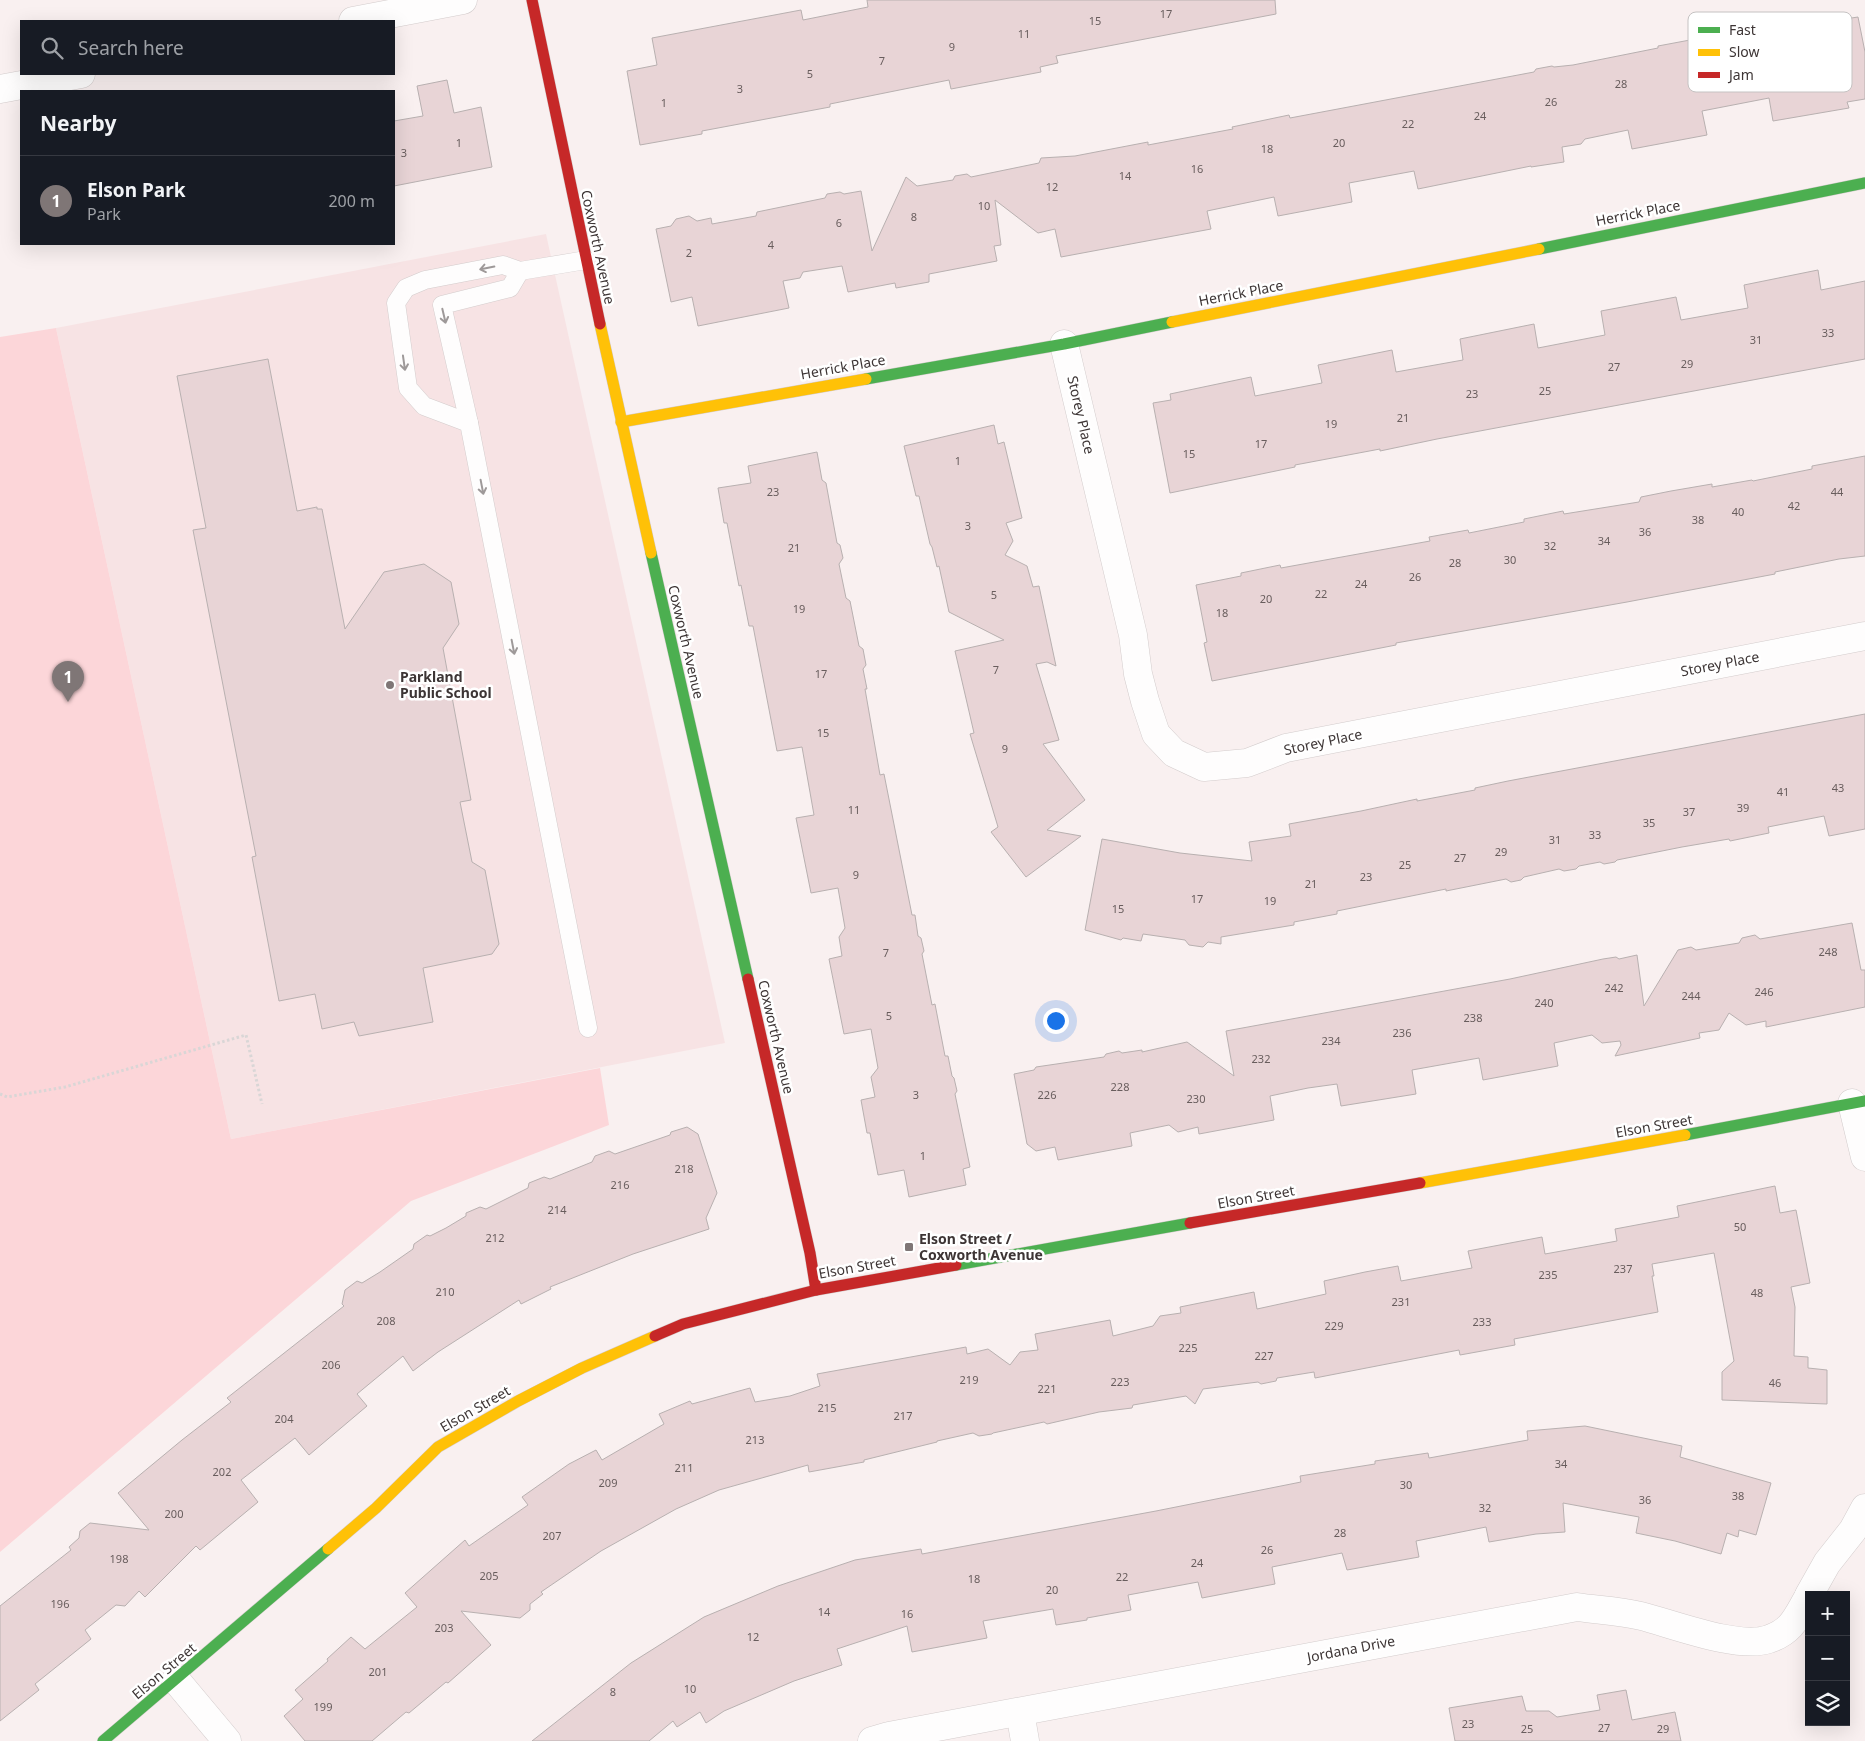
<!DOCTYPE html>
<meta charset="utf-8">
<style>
body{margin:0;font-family:"Noto Sans",sans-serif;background:#20242c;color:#f1f3f6}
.controls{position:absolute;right:15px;bottom:15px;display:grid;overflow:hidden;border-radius:0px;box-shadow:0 5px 20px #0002}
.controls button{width:45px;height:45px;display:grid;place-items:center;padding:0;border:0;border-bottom:1px solid #363941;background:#171b24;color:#f1f3f6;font:25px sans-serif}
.you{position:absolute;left:1055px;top:1020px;width:18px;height:18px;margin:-12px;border:4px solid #fff;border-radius:50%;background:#1a73e8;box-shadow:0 0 0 8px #1a73e833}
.badge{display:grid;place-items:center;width:32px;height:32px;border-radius:50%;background:#7f7676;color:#fff;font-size:16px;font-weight:700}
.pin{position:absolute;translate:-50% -41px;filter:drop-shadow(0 1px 2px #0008)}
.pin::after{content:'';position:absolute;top:26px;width:18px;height:15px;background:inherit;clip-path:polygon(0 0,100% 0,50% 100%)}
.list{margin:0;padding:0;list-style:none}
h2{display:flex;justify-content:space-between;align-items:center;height:65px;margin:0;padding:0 20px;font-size:21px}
h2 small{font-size:16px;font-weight:400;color:#9ea1a6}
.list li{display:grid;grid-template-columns:32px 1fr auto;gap:15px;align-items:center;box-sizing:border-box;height:90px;padding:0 20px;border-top:1px solid #363941}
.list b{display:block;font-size:19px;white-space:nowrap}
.list p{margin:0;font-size:16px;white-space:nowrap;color:#9ea1a6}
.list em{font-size:16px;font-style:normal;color:#9ea1a6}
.icon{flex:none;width:28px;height:28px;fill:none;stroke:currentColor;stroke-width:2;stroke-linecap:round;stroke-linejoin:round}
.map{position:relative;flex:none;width:1865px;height:1741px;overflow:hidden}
.search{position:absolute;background:#171b24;box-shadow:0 5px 20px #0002;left:20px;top:20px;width:375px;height:55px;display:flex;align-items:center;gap:12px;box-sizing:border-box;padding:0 18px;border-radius:0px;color:#9ea1a6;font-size:19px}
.panel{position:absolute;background:#171b24;box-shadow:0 5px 20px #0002;left:20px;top:90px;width:375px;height:155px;border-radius:0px}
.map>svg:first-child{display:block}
</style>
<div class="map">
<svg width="1865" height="1741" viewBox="0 0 1865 1741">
<rect width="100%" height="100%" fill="#f9f0f0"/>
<polygon fill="#f7e3e4" points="546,234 725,1043 231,1139 56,328"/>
<polygon fill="#fcd6d9" points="56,328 231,1139 600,1068 609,1125 411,1201 0,1552 0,337"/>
<g fill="#e8d4d6" stroke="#b8b0b0">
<polygon points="867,0 1275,0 1276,14 1056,56 1058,63 1040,67 1041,72 951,89 949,80 830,104 830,107 702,131 702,134 640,145 627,71 657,65 652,38 801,10 803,20 868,7"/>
<polygon points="1839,15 1845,19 1858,17 1865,52 1865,99 1847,102 1849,108 1773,121 1769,98 1702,111 1707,135 1632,149 1628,130 1585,139 1581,144 1562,147 1564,162 1531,167 1531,166 1418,189 1414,171 1349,183 1352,202 1278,216 1274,197 1207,211 1211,229 1061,257 1055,229 1038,233 995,200 1001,245 994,246 997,261 929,274 929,282 896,288 895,283 848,292 842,266 803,272 800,278 783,281 789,308 698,326 692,297 671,302 656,229 671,226 676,219 689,216 697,221 711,218 712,224 756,216 757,212 825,198 827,194 840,192 844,194 861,191 872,251 906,177 917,186 953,180 955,176 967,174 971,177 1039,163 1041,158 1075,156 1148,142 1148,145 1233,129 1232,127 1289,115 1290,118 1375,102 1534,72 1536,69 1552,66 1554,67 1573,65 1658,48 1658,46 1786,22 1793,62 1826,18"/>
<polygon points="447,80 454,113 481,107 492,167 394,186 394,121 423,116 417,86"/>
<polygon points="1818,270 1821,290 1865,281 1865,359 1437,439 1380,451 1380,449 1295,465 1295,467 1170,493 1153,403 1171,400 1170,394 1251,377 1255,396 1322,383 1318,365 1392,350 1396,372 1463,360 1460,339 1534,324 1538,348 1605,335 1601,311 1676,297 1681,320 1748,308 1744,285"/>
<polygon points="268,359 297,511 317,507 317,509 322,509 345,629 384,572 424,564 451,582 459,624 443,648 471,800 460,802 472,862 485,870 499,944 492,954 423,968 433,1022 359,1036 354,1022 322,1029 315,994 279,1001 252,857 256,856 193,530 206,528 177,376"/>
<polygon points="994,425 998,444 1004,442 1022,518 1006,523 1013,541 1005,555 1027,566 1033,587 1039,586 1056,666 1047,662 1036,664 1059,740 1043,744 1085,800 1047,830 1081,836 1026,877 991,832 998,827 970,734 974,733 955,651 1004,640 949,612 939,566 937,567 932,547 930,544 919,496 916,496 904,446"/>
<polygon points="817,452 822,480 826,483 837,543 840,545 843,558 839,564 846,598 850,601 859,646 863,649 866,665 863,669 867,689 865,689 880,775 884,774 912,915 915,915 918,936 921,938 924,951 922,954 932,1005 935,1004 945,1056 948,1056 952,1076 954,1078 957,1091 955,1094 970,1167 963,1169 966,1185 909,1197 904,1170 878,1175 870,1133 867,1133 861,1100 875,1097 871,1077 878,1068 871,1029 844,1034 829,959 842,956 839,937 845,928 838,888 811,893 796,818 814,815 802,747 777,751 753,626 749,626 741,585 739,586 727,523 724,523 718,488 751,483 748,466"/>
<polygon points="1865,456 1865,556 1839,559 1775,572 1775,574 1627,602 1396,643 1396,645 1345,655 1212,681 1204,643 1207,642 1196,585 1241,576 1241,573 1280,565 1281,568 1430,541 1429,537 1468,530 1469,533 1524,522 1524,519 1563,511 1564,514 1639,502 1641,497 1671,491 1712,484 1712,487 1752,480 1753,481 1812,469 1812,466"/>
<polygon points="1865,714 1865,829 1829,836 1824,816 1768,827 1769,833 1730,841 1729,839 1682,847 1617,860 1615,862 1604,864 1600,862 1579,866 1576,869 1564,871 1559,869 1524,877 1521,880 1511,882 1506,879 1446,891 1446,889 1337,911 1337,914 1294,922 1294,925 1221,937 1221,944 1208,942 1203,947 1189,945 1185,940 1143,934 1141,941 1123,938 1121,940 1085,930 1102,839 1180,853 1252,861 1249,842 1291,836 1289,824 1361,811 1417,799 1417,801 1475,790 1475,788 1508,781"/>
<polygon points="1852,923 1861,970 1865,970 1865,1007 1766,1027 1766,1021 1746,1025 1729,1013 1719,1030 1699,1033 1700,1038 1615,1056 1621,1045 1620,1041 1602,1043 1592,1035 1554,1043 1558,1066 1483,1080 1479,1058 1412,1070 1416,1094 1341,1106 1337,1084 1308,1088 1270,1096 1274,1120 1199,1134 1198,1127 1178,1132 1169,1125 1130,1133 1132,1146 1058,1160 1055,1147 1036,1151 1027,1144 1014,1074 1034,1070 1036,1067 1104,1057 1106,1054 1119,1051 1122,1053 1142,1050 1142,1052 1187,1042 1234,1076 1226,1031 1510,979 1603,959 1616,957 1619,959 1637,955 1644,1006 1678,950 1691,947 1696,950 1739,943 1742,938 1755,935 1760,939"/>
<polygon points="687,1127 698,1134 717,1193 706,1218 709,1229 633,1254 550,1287 551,1289 521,1304 519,1300 438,1352 413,1371 403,1356 357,1394 367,1406 309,1455 295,1438 241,1480 258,1502 200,1550 196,1546 145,1597 139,1591 125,1606 116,1605 85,1630 91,1639 35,1684 39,1690 0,1721 0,1606 71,1550 69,1547 79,1538 80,1531 90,1523 149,1530 118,1493 182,1440 231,1402 227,1398 344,1306 342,1304 345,1290 357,1281 362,1283 380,1272 413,1249 414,1244 427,1235 430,1236 446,1228 466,1216 466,1213 480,1207 486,1209 528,1188 529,1183 544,1177 550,1179 592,1162 595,1156 609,1151 615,1154 670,1135 671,1132"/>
<polygon points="1775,1186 1780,1213 1796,1210 1810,1283 1791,1287 1795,1307 1794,1356 1808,1357 1808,1368 1827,1370 1827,1404 1722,1400 1722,1372 1734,1361 1714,1253 1652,1264 1654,1276 1652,1276 1658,1312 1514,1339 1515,1345 1460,1355 1459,1350 1315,1378 1314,1372 1277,1378 1276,1381 1261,1384 1258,1382 1203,1389 1195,1404 1186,1396 1133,1405 1132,1408 1099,1412 1047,1424 1044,1422 993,1433 992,1434 979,1436 973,1433 937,1441 937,1442 864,1460 864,1462 809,1472 808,1465 719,1490 676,1509 601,1551 541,1592 543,1594 530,1604 530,1610 520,1618 461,1611 491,1645 448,1683 446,1682 409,1713 406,1712 372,1741 305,1741 284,1716 303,1699 295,1690 328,1661 327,1659 351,1637 365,1649 417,1607 405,1593 465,1540 469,1546 528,1505 522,1497 569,1464 596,1450 602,1460 664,1424 659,1414 690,1401 692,1404 750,1388 755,1402 790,1396 820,1386 817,1374 966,1347 967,1354 988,1349 1010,1365 1020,1352 1038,1350 1035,1334 1110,1320 1113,1336 1153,1326 1160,1316 1181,1313 1180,1307 1254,1292 1257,1309 1326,1294 1324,1281 1365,1272 1398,1266 1401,1281 1472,1268 1468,1251 1542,1237 1545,1254 1617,1241 1615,1229 1679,1217 1677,1206"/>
<polygon points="1585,1426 1682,1446 1680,1457 1771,1483 1756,1535 1739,1530 1738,1537 1727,1533 1721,1554 1675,1541 1636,1533 1639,1517 1563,1503 1565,1532 1536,1534 1489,1542 1486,1527 1416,1541 1419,1557 1347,1570 1342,1553 1272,1567 1275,1584 1202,1598 1198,1582 1128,1595 1131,1610 1087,1618 1087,1620 1056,1625 1053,1609 983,1621 987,1638 912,1652 907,1626 837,1649 842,1665 794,1681 724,1711 706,1723 700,1712 677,1727 673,1721 649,1741 532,1741 631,1663 704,1617 778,1586 855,1560 921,1549 922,1554 1156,1511 1301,1482 1300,1476 1375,1464 1375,1461 1428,1453 1429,1458 1528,1440 1527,1431"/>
<polygon points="1626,1690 1632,1720 1675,1712 1681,1741 1455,1741 1449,1708 1522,1696 1526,1711 1549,1711 1557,1717 1600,1710 1597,1695"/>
</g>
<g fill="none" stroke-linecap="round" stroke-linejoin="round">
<defs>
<g id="lane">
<polyline points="586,260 520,271 503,265 425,280 406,288 396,303 408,388 424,406 469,423 588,1028"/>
<polyline points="469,423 442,305 510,288 520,271"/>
</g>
<g id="street">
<polyline points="353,21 463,0"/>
<polyline points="0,89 81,74"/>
<polyline points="1064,344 1133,635 1138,674 1145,701 1156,734 1174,753 1204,767 1247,763 1286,748 1865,636"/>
<polyline points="1852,1103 1865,1157"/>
<polyline points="1809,1595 1827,1563 1853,1530 1865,1508"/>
<polyline points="176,1680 227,1741"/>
<polyline points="1020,1712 1025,1741"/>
<path d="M872 1741 889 1736 1577 1607C1598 1610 1620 1611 1641 1616 1673 1624 1739 1650 1769 1639 1793 1631 1797 1616 1809 1596"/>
</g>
<g id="fast">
<polyline points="1539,249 1865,183"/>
<polyline points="866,379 1064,344 1172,322"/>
<polyline points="651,553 748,979"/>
<polyline points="1685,1135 1865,1101"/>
<polyline points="956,1265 1190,1223"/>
<polyline points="103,1741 328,1549"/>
</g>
<g id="slow">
<polyline points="1172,322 1539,249"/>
<polyline points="600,324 651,553"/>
<polyline points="621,422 866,379"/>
<polyline points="1420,1183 1685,1135"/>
<polyline points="328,1549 376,1508 438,1447 518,1401 582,1368 655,1336"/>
</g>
<g id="jam">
<polyline points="532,0 600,324"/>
<polyline points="748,979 810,1253 816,1290"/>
<polyline points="1190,1223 1420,1183"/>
<polyline points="655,1336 683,1324 816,1290 956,1265"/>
</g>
</defs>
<use href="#lane" stroke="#d3cccc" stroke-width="19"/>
<use href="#street" stroke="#d3cccc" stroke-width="29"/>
<use href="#fast" stroke="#d3cccc" stroke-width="12"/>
<use href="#slow" stroke="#d3cccc" stroke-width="12"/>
<use href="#jam" stroke="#d3cccc" stroke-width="12"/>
<polyline stroke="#d9d6d6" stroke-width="3" stroke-dasharray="2.5 2.5" stroke-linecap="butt" points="0,1094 7,1097 65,1087 246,1035 262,1104"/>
<use href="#lane" stroke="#fefdfd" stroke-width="18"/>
<use href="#street" stroke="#fefdfd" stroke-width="28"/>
<use href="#fast" stroke="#4caf50" stroke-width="11"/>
<use href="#slow" stroke="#ffc107" stroke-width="11"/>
<use href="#jam" stroke="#c62828" stroke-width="11"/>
</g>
<defs><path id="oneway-shaft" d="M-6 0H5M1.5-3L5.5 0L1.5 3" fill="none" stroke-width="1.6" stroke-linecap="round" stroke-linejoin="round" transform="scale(1.25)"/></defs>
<g stroke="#9e9999">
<use href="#oneway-shaft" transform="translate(487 268) rotate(169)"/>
<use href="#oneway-shaft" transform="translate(444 316) rotate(77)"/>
<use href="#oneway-shaft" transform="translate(404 363) rotate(82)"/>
<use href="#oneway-shaft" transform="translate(482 487) rotate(79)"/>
<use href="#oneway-shaft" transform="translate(513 647) rotate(79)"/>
</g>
<g fill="#7f7676" stroke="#fff" stroke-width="2">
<circle cx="390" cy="685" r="5"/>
<rect x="904" y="1242" width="10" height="10" rx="2.5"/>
</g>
<g text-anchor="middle" stroke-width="5" stroke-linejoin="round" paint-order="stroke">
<g font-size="11" fill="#685d5d">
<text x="1166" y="18">17</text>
<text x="1095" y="25">15</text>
<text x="1024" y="38">11</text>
<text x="952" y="51">9</text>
<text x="882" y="65">7</text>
<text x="810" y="78">5</text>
<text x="1621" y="88">28</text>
<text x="740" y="93">3</text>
<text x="1551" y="106">26</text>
<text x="664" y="107">1</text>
<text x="1480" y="120">24</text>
<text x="1408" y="128">22</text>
<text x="459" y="147">1</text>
<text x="1339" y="147">20</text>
<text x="1267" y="153">18</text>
<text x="404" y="157">3</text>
<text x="1197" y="173">16</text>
<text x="1125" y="180">14</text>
<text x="1052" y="191">12</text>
<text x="984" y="210">10</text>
<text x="914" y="221">8</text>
<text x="839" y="227">6</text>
<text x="771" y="249">4</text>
<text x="689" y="257">2</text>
<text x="1828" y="337">33</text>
<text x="1756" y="344">31</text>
<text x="1687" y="368">29</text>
<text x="1614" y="371">27</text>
<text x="1545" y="395">25</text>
<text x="1472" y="398">23</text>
<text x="1403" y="422">21</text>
<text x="1331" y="428">19</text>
<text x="1261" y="448">17</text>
<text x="1189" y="458">15</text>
<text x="958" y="465">1</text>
<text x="773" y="496">23</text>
<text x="1837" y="496">44</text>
<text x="1794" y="510">42</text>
<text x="1738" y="516">40</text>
<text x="1698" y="524">38</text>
<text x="968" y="530">3</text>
<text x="1645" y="536">36</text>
<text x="1604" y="545">34</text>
<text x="1550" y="550">32</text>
<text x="794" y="552">21</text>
<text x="1510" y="564">30</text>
<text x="1455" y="567">28</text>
<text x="1415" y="581">26</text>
<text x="1361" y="588">24</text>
<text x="1321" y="598">22</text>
<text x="994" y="599">5</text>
<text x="1266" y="603">20</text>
<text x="799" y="613">19</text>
<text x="1222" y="617">18</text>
<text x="996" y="674">7</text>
<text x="821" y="678">17</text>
<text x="823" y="737">15</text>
<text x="1005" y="753">9</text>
<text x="1838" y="792">43</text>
<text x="1783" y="796">41</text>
<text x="1743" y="812">39</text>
<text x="854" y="814">11</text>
<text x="1689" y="816">37</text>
<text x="1649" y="827">35</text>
<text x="1595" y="839">33</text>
<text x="1555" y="844">31</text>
<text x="1501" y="856">29</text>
<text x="1460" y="862">27</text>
<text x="1405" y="869">25</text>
<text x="856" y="879">9</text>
<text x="1366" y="881">23</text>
<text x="1311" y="888">21</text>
<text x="1197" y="903">17</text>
<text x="1270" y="905">19</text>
<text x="1118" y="913">15</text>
<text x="1828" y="956">248</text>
<text x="886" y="957">7</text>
<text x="1614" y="992">242</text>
<text x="1764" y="996">246</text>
<text x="1691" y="1000">244</text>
<text x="1544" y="1007">240</text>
<text x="889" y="1020">5</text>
<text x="1473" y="1022">238</text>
<text x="1402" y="1037">236</text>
<text x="1331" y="1045">234</text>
<text x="1261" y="1063">232</text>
<text x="1120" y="1091">228</text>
<text x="916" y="1099">3</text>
<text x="1047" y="1099">226</text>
<text x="1196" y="1103">230</text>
<text x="923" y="1160">1</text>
<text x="684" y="1173">218</text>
<text x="620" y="1189">216</text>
<text x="557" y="1214">214</text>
<text x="1740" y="1231">50</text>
<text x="495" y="1242">212</text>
<text x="1623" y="1273">237</text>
<text x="1548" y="1279">235</text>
<text x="445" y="1296">210</text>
<text x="1757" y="1297">48</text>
<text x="1401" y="1306">231</text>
<text x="386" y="1325">208</text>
<text x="1482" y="1326">233</text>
<text x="1334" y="1330">229</text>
<text x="1188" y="1352">225</text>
<text x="1264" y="1360">227</text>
<text x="331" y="1369">206</text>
<text x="969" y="1384">219</text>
<text x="1120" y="1386">223</text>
<text x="1775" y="1387">46</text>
<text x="1047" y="1393">221</text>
<text x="827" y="1412">215</text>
<text x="903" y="1420">217</text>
<text x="284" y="1423">204</text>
<text x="755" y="1444">213</text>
<text x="1561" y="1468">34</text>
<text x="684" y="1472">211</text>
<text x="222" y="1476">202</text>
<text x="608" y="1487">209</text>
<text x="1406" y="1489">30</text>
<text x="1738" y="1500">38</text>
<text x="1645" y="1504">36</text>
<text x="1485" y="1512">32</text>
<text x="174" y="1518">200</text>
<text x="1340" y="1537">28</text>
<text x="552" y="1540">207</text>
<text x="1267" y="1554">26</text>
<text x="119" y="1563">198</text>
<text x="1197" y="1567">24</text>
<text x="489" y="1580">205</text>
<text x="1122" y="1581">22</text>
<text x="974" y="1583">18</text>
<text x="1052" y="1594">20</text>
<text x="60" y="1608">196</text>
<text x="824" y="1616">14</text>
<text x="907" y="1618">16</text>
<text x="444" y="1632">203</text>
<text x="753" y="1641">12</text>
<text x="378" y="1676">201</text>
<text x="690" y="1693">10</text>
<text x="613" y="1696">8</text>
<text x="323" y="1711">199</text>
<text x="1468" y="1728">23</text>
<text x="1604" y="1732">27</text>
<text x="1527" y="1733">25</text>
<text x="1663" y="1733">29</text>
</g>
<g font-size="14" fill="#3d3535" stroke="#fff">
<text transform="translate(1638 213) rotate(-11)" y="5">Herrick Place</text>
<text transform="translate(598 247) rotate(78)" y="5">Coxworth Avenue</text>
<text transform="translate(1241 293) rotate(-11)" y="5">Herrick Place</text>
<text transform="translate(843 367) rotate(-10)" y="5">Herrick Place</text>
<text transform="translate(1081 415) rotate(77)" y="5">Storey Place</text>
<text transform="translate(686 642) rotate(77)" y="5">Coxworth Avenue</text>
<text transform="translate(1720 664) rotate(-11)" y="5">Storey Place</text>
<text transform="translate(1323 742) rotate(-12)" y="5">Storey Place</text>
<text transform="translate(776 1037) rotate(77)" y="5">Coxworth Avenue</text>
<text transform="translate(1654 1126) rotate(-10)" y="5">Elson Street</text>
<text transform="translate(1256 1197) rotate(-10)" y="5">Elson Street</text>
<text transform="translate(857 1267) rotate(-10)" y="5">Elson Street</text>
<text transform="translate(475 1409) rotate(-30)" y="5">Elson Street</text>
<text transform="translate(1351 1649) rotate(-11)" y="5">Jordana Drive</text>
<text transform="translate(164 1671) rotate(-40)" y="5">Elson Street</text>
</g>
<g font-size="14" font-weight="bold" fill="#3d3535" stroke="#fff" text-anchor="start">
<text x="400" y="682">Parkland<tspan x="400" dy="16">Public School</tspan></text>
<text x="919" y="1244">Elson Street /<tspan x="919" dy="16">Coxworth Avenue</tspan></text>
</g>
</g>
<rect x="1688" y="12" width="164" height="80" rx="8" fill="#fff" stroke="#c5c2c2" stroke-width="1"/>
<rect x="1698" y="27" width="22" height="6" fill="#4caf50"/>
<rect x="1698" y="49" width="22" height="7" fill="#ffc107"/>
<rect x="1698" y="72" width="22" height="6" fill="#c62828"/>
<g font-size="14" fill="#3d3535">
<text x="1729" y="35">Fast</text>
<text x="1729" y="57">Slow</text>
<text x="1729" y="80">Jam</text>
</g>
</svg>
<div class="controls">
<button>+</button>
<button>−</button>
<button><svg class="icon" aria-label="layers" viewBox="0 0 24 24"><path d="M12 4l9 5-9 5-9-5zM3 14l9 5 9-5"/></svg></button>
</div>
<div class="you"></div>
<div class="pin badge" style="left:68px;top:702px">1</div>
<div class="search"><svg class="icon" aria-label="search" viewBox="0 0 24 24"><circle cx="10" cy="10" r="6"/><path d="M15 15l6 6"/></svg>Search here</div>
<section class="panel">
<h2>Nearby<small></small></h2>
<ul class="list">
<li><span class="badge">1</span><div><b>Elson Park</b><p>Park</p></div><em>200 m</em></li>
</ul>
</section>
</div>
